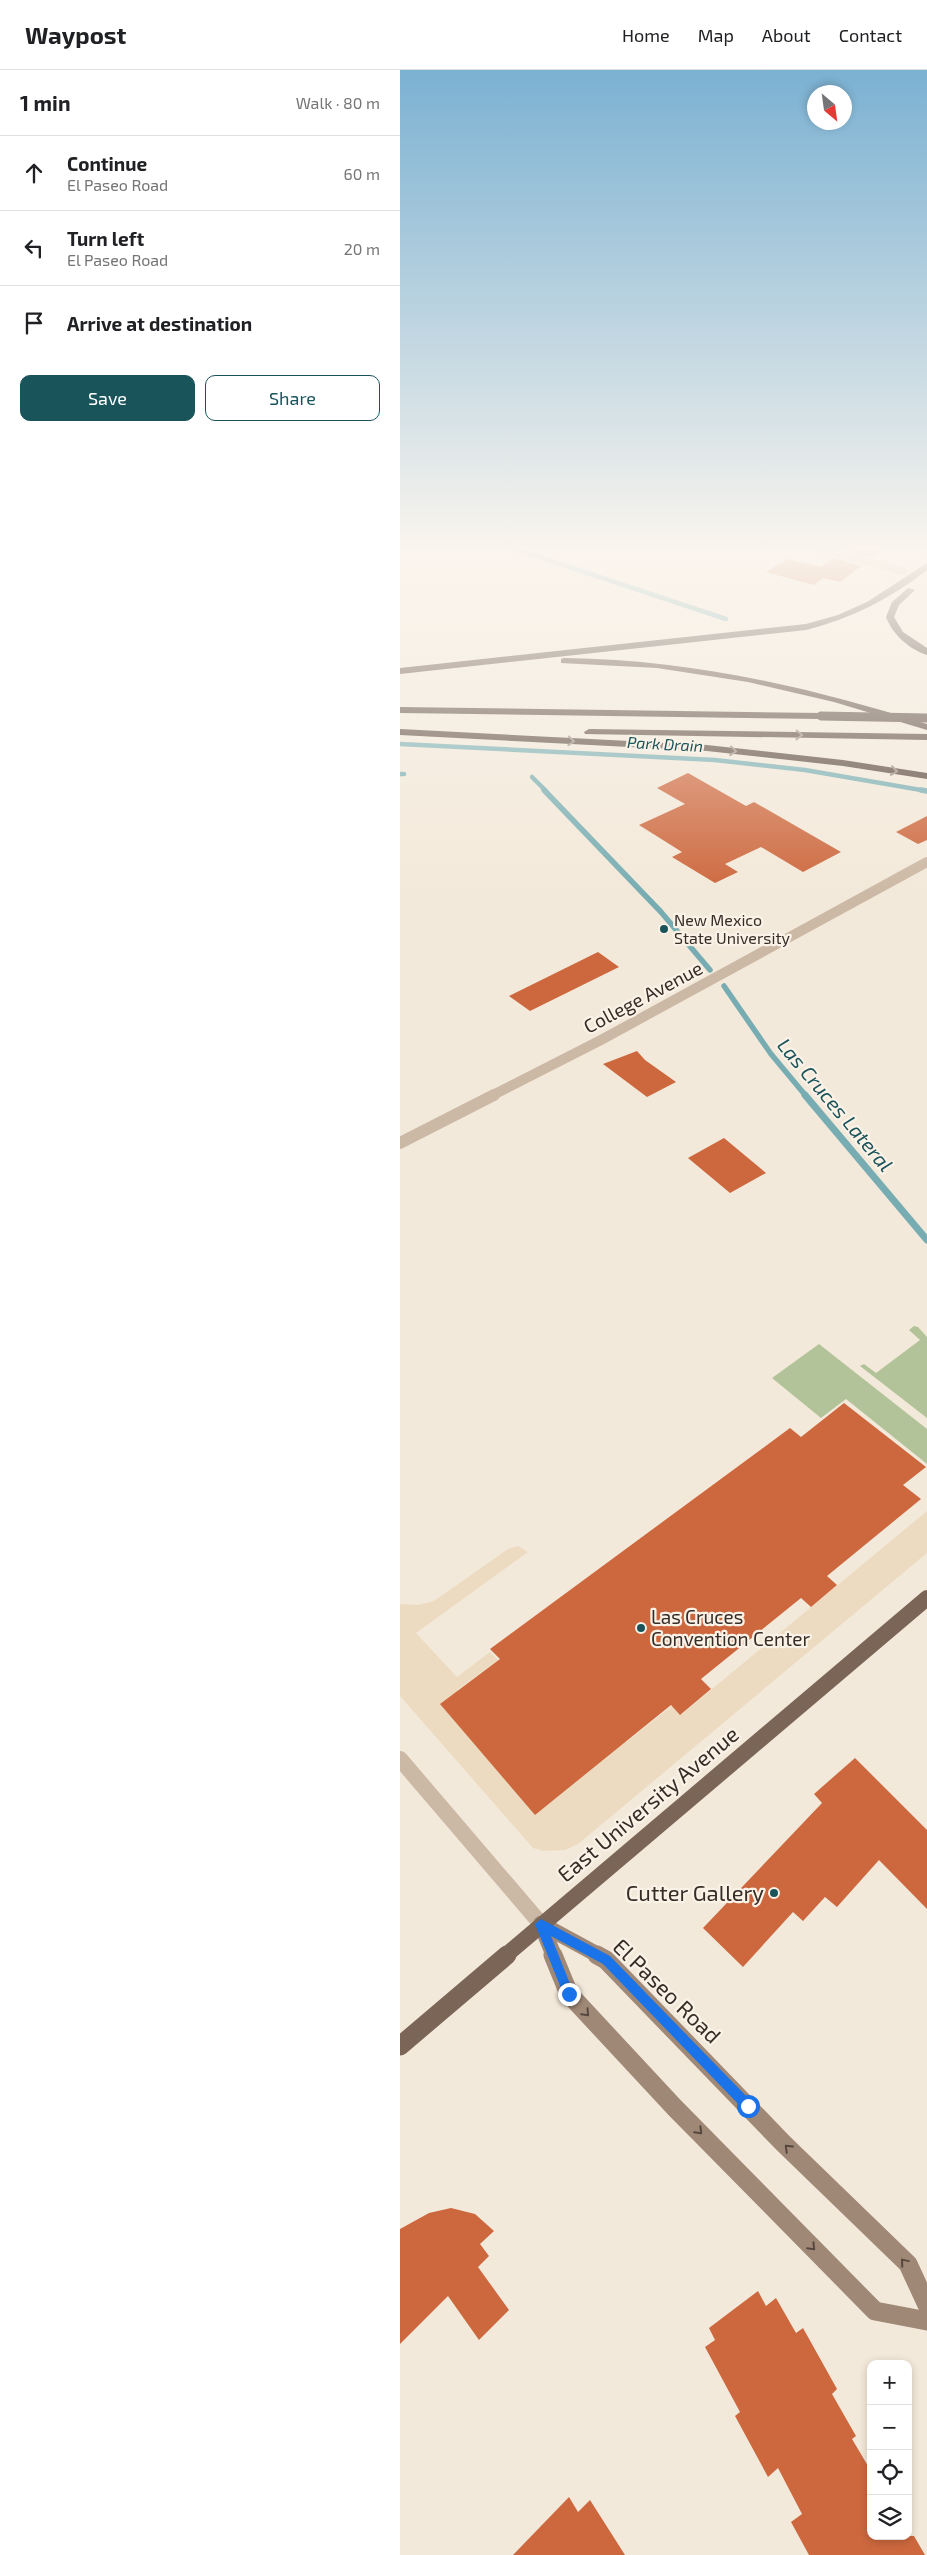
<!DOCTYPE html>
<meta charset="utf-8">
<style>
body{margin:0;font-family:"Exo 2",sans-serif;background:#f6f6f6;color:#202124}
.controls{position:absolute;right:15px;bottom:15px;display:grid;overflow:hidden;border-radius:10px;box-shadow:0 2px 8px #0003}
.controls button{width:45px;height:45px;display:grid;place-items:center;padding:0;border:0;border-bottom:1px solid #e0e0e0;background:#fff;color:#202124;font:25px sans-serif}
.compass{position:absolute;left:407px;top:15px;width:45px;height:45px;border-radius:50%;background:#fff;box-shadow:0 2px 8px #0003;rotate:151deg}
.stop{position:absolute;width:15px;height:15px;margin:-11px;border:4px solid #1a73e8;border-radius:50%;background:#fff}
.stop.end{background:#1a73e8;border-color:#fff;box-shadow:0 1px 5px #0008}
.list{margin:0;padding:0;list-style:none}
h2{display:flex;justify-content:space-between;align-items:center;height:65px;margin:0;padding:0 20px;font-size:21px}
h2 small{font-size:16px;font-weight:400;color:#757577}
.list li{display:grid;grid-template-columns:32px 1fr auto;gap:15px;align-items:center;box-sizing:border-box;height:75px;padding:0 20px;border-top:1px solid #e0e0e0}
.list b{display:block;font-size:19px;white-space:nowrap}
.list p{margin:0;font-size:16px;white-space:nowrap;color:#757577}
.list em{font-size:16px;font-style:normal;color:#757577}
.actions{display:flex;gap:10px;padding:15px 20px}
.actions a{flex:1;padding:11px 0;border:1px solid #1a545b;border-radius:10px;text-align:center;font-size:18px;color:#1a545b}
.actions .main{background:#1a545b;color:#fff}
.icon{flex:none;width:28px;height:28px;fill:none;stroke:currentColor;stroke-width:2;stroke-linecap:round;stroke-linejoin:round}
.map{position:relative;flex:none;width:527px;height:2485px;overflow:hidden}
header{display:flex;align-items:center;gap:30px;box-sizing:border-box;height:70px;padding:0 25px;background:#fff;border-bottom:1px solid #e0e0e0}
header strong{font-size:24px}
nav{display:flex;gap:28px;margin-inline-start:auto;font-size:18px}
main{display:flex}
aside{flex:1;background:#fff}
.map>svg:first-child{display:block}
</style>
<header>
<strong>Waypost</strong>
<nav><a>Home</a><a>Map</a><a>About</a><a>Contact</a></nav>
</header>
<main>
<aside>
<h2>1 min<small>Walk · 80 m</small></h2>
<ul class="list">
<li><svg class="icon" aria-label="ahead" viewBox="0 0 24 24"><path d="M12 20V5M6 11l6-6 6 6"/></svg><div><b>Continue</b><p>El Paseo Road</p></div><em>60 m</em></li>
<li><svg class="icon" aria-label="left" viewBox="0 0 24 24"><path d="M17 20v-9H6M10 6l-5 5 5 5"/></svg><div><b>Turn left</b><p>El Paseo Road</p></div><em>20 m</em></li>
<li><svg class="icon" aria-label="arrive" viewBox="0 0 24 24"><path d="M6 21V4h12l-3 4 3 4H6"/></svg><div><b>Arrive at destination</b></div></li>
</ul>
<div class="actions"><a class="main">Save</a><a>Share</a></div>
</aside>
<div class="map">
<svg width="527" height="2485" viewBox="0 0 527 2485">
<rect width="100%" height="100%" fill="#f3e9da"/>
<g fill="#b3c399">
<polygon points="514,1256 518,1257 527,1267 527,1348 460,1296 464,1294 476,1303 520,1270 509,1260"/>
<polygon points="419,1274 527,1359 527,1394 446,1329 421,1348 372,1308"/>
</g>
<polygon fill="#ecdbc0" points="527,1441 527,1483 178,1774 165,1780 144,1781 133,1778 0,1626 0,1534 18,1535 34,1531 108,1479 118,1476 128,1482 16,1563 57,1607 90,1582 98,1590 57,1620 121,1690 216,1662 226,1672 272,1636 282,1644"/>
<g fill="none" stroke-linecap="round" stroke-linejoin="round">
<g stroke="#77adb2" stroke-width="4.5">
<polyline points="109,477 326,549"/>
<polyline points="0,674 315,690 405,700 527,721"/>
<polyline points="0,704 4,704"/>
<polyline points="132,707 146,721"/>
</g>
<g stroke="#77adb2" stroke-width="5.5">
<polyline points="144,720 261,842 310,900"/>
<polyline points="521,720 527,721"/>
<polyline points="324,916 371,984 406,1026"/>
</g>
<polyline stroke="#77adb2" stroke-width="7" points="405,1025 527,1170"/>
</g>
<g fill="#cd683e">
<polygon points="450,477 485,477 473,487 446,480"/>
<polygon points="433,488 461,496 440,512 423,508 414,515 366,502 387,489 421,497"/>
<polygon points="288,703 346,736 354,732 441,782 403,802 361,777 325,794 338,802 315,813 272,787 282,782 239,755 285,734 257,718"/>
<polygon points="527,746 527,770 518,774 496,762"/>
<polygon points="198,882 219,897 130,941 109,926"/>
<polygon points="237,981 245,990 276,1012 247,1027 203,994"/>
<polygon points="324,1068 366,1103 330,1123 288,1088"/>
<polygon points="444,1333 526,1397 503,1415 521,1429 427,1506 437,1515 411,1537 401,1528 301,1609 311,1619 280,1645 271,1635 135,1745 40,1634 100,1589 90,1579 390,1358 401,1367"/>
<polygon points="455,1688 527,1760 527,1839 479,1790 437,1837 425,1827 403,1851 393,1842 343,1897 303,1858 422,1733 414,1724"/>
<polygon points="51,2138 75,2144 94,2161 80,2174 89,2186 78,2197 109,2240 79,2270 48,2226 0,2274 0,2159 29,2143"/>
<polygon points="358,2221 366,2236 376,2228 396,2263 403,2258 437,2319 432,2324 456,2366 452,2369 471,2401 471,2466 514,2466 525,2485 409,2485 391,2452 402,2444 378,2398 368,2407 335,2346 340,2342 305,2277 315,2270 309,2258"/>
<polygon points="169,2427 178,2442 190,2430 225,2485 113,2485"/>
</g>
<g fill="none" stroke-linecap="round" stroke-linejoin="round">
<polyline stroke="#ccb9a5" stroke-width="8" points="413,477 503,501"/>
<polyline stroke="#ccb9a5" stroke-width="10" points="91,1026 201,970 527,792"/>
<polyline stroke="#ccb9a5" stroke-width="12" points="0,1073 94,1025"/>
<polyline stroke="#ccb9a5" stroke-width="16" points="0,1689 141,1854"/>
<g stroke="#a08876" stroke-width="16">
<polyline points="141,1854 154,1886"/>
<polyline points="141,1854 200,1886"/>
</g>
<g stroke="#a08876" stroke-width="19">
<polyline points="153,1885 169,1924 275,2038 475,2241 527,2251"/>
<polyline points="197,1885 206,1890 383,2073 508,2194 527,2235"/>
</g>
<polyline stroke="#7a6557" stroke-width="16" points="105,1886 527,1528"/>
<polyline stroke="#7a6557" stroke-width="19" points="0,1976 107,1885"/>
<g fill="#59473d" fill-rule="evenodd">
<path d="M527 493V500C490 529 452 548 406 560L0 604V598L406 554 438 545 467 532Z"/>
<path d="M508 518 515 520 499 535 494 547 503 562 527 578V585C509 579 493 565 486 547L492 532Z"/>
<path d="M164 588C293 590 405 616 527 654V660L434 632 348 612 257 598 161 593V589Z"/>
<polygon points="0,637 421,643 426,646 421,649 0,643"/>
<polygon points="0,659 307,675 443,690 527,703 527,709 443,696 307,681 0,665"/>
<polygon points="189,659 527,664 527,670 185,664 184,662"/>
</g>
<polyline stroke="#59473d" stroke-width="9" points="421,646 527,648"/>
</g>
<defs><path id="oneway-chevron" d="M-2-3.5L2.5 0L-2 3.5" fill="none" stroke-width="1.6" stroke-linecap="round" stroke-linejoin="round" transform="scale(1.25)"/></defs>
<g stroke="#9a8b81">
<use href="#oneway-chevron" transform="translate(399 665) rotate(1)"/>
<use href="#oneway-chevron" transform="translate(171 671) rotate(3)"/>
<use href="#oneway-chevron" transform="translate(333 681) rotate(6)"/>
<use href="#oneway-chevron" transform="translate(494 701) rotate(8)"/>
</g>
<g stroke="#56483f">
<use href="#oneway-chevron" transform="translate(186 1943) rotate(47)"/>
<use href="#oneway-chevron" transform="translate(299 2061) rotate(45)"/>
<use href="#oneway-chevron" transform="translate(388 2078) rotate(-136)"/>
<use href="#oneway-chevron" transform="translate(412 2177) rotate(46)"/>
<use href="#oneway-chevron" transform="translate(504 2192) rotate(-130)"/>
</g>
<linearGradient id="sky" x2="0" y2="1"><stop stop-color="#7bb1d2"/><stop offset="0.58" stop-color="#faf5ee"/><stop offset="1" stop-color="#faf5ee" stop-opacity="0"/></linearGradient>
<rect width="527" height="825" fill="url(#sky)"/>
<polygon fill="#1a73e8" points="141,1849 210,1886 352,2032 352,2040 344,2040 203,1894 151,1866 174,1924 169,1930 165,1928 135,1854"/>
<g fill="#1a545b" stroke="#fbf2e7" stroke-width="2">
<circle cx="264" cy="859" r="5"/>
<circle cx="241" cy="1558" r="5"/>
<circle cx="374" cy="1823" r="5"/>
</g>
<g text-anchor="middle" stroke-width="4.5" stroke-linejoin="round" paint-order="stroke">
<g font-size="16" font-style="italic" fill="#1a545b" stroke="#fbf2e7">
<text transform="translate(265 674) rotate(3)" y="6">Park Drain</text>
</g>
<g font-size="16" fill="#372d27" stroke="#fbf2e7" text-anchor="start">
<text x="274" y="856">New Mexico<tspan x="274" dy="18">State University</tspan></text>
</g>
<g font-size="19" fill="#372d27" stroke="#fbf2e7">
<text transform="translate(243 927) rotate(-28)" y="7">College Avenue</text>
</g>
<g font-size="19" fill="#372d27" stroke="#fbf2e7" text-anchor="start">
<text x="251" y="1554">Las Cruces<tspan x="251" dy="22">Convention Center</tspan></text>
</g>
<g font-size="20" font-style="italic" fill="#1a545b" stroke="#fbf2e7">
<text transform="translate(435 1035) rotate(50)" y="7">Las Cruces Lateral</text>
</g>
<g font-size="22" fill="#372d27" stroke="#fbf2e7">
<text transform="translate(248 1734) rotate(-40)" y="8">East University Avenue</text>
<text transform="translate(267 1921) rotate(44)" y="8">El Paseo Road</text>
</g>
<g font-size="22" fill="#372d27" stroke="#fbf2e7" text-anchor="end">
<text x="364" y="1831">Cutter Gallery</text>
</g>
</g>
</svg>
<div class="controls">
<button>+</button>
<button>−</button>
<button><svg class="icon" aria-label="locate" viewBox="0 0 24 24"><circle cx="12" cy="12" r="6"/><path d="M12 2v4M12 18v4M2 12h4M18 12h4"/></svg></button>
<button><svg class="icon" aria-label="layers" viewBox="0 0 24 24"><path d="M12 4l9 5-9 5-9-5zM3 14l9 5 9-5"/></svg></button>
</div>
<svg class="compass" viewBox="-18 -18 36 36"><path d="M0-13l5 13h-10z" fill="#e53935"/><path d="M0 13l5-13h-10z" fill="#757577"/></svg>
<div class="stop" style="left:348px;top:2036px"></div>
<div class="stop end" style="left:169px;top:1924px"></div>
</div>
</main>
